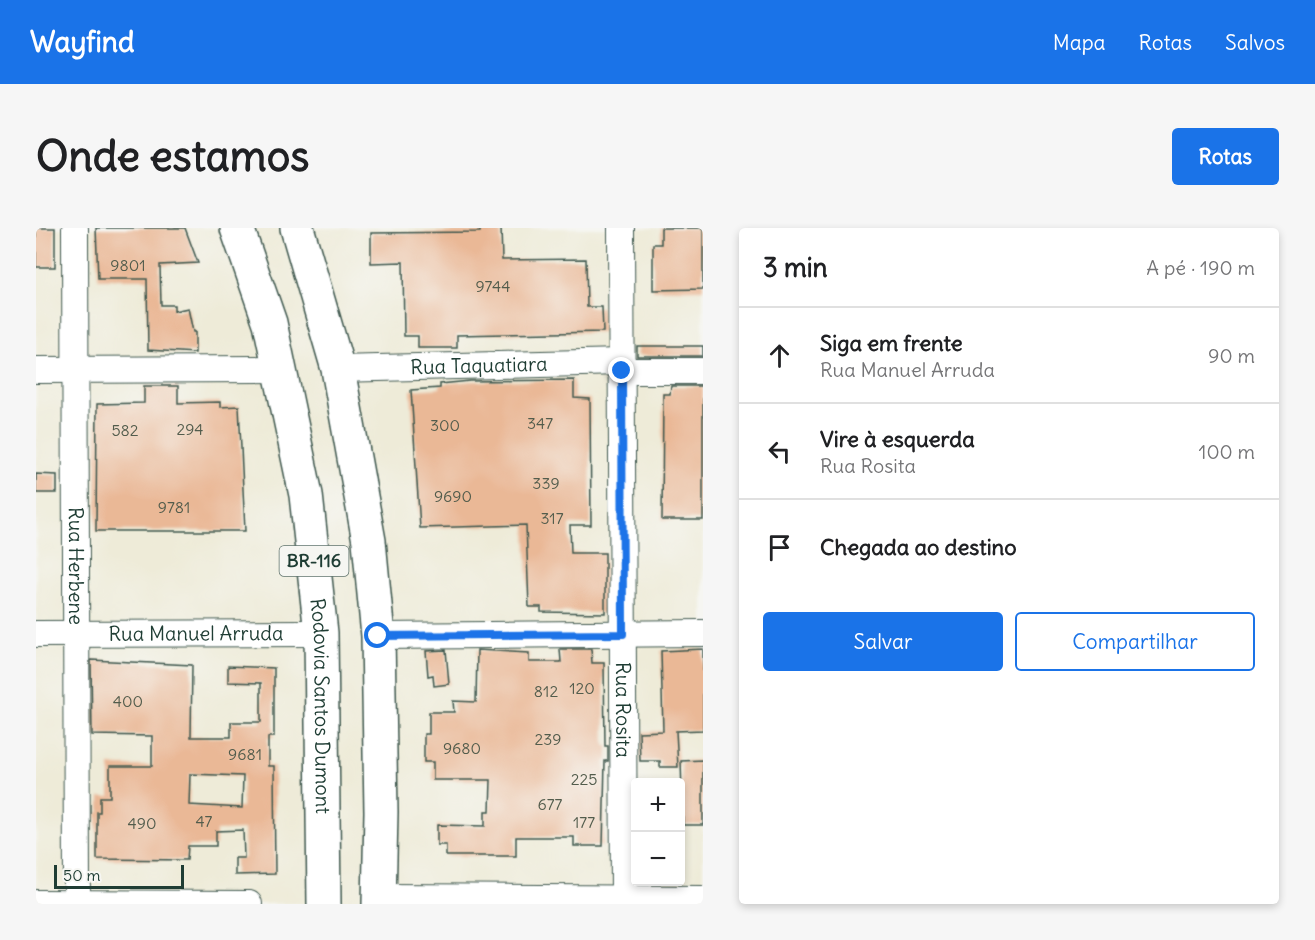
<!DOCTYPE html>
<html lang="pt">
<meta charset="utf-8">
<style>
body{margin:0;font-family:Delius,sans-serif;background:#f6f6f6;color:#202124}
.controls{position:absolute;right:18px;bottom:18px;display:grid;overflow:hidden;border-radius:6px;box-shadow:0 3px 9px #0003}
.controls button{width:54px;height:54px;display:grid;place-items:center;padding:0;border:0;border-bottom:2px solid #e0e0e0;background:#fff;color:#202124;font:30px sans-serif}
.scale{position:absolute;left:18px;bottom:15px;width:130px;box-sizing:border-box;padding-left:6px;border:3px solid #1f3d34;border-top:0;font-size:16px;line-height:21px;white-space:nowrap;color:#1f3d34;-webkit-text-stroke:4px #f6f6f2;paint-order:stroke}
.stop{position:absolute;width:18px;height:18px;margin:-14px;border:4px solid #1a73e8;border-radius:50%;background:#fff}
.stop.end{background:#1a73e8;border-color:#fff;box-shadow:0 2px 6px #0008}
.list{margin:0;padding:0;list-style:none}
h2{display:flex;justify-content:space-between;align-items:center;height:78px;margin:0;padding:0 24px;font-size:26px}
h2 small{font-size:20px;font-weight:400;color:#757577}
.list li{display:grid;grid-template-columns:39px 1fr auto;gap:18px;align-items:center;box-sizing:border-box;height:96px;padding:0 24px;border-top:2px solid #e0e0e0}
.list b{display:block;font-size:22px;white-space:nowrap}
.list p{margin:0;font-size:20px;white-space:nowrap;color:#757577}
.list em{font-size:20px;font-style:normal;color:#757577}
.actions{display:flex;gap:12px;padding:18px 24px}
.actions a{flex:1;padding:14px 0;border:2px solid #1a73e8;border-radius:6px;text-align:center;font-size:21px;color:#1a73e8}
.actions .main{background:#1a73e8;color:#fff}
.icon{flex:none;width:33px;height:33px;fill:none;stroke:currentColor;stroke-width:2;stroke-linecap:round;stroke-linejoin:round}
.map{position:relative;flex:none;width:667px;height:676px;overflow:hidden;border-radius:6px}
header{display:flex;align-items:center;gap:36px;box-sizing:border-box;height:84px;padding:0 30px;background:#1a73e8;color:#fff}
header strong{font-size:28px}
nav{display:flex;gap:33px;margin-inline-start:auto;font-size:21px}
.intro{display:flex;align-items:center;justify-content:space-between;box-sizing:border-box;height:144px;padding:0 36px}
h1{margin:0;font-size:42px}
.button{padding:15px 27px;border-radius:6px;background:#1a73e8;color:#fff;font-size:21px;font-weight:700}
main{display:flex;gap:36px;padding:0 36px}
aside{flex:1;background:#fff;border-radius:6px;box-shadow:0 3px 9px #0003}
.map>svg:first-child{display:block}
</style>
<header>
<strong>Wayfind</strong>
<nav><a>Mapa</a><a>Rotas</a><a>Salvos</a></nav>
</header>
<div class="intro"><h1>Onde estamos</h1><a class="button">Rotas</a></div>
<main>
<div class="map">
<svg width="667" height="676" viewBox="0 0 667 676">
<rect width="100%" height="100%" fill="#f6f6f2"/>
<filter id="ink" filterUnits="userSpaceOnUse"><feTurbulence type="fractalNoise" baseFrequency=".0167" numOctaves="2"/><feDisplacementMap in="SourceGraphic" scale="12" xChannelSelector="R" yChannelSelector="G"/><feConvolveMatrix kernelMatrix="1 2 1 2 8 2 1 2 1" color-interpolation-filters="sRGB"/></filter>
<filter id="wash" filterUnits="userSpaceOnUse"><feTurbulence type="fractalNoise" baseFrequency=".008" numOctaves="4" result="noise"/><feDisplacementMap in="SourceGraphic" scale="24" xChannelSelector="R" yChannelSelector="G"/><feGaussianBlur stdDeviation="1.35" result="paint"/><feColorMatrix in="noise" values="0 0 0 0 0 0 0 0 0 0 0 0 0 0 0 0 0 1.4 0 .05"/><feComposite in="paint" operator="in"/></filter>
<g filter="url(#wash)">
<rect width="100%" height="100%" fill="#eeebd8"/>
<g id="blocks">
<g fill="#eab896" fill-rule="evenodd">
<rect x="0" y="0" width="19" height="39"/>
<polygon points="60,0 149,0 162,35 124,37 125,77 138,77 138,83 152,80 157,104 159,104 159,125 112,122 111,51 62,51"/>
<polygon points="444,0 465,0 466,32 550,31 551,79 566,79 567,104 421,107 421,120 382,120 382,108 368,108 367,34 335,35 335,5 444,4"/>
<polygon points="625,0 667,0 667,61 617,62 617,16 625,16"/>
<rect x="601" y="118" width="66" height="10"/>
<polygon points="538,152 538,170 554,171 555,297 534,297 535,325 569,325 569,385 505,384 505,379 493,379 490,297 384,300 375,162 404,160 404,156 434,153"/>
<polygon points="108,158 142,158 142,175 184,174 184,179 203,178 209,303 60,303 61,176 108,175"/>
<polygon points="635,158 667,158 667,292 626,292 627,166 634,166"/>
<polygon points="0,246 21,247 21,265 0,265"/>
<polygon points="524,421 555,421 556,435 568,435 569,518 572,518 572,533 569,533 567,618 538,618 538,609 480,609 480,628 410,628 410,617 401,617 401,597 449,598 449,583 454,583 455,552 397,552 397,534 388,534 388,506 393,506 393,484 418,484 417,473 440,474 441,422 493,425 493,434 525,434"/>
<polygon points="667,421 667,502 640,503 642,539 624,539 624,533 604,533 603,504 627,503 625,423"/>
<polygon points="410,422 413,456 398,458 397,447 392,448 390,423"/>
<path d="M55 432 156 437 155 509H195V494H225V455L192 454V438L238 440V509H232V538H238L239 646 199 647V630H208L207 602 180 603V618H152L151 632 61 631V584H64V569H74V538H116V508L56 507ZM154 546 207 548 206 580 153 577Z"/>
<polygon points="667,532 667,597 647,597 645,533"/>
</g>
</g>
</g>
<g filter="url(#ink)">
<use href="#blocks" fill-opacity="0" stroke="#3e574d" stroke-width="1.5"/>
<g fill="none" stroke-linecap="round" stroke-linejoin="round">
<defs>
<g id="minor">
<path id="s1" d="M39 0 41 676"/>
<path id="s2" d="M585 0 588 676"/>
<path id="s3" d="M302 141 586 134"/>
<polyline points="0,142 245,141"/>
<polyline points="586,143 667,143"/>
<path id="s4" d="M0 406 285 405"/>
<polyline points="342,408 667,405"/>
<polyline points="343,669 667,671"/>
<polyline points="0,675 213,676"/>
</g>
<g id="highway">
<path id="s5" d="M201 0 234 95 270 267 285 405 288 676"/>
<polyline points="261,0 302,141 333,313 342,408 345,584 343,676"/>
</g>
</defs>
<use href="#minor" stroke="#3e574d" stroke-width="28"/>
<use href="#highway" stroke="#3e574d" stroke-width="36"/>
<use href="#minor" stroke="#fff" stroke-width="26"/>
<use href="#highway" stroke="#fff" stroke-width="33"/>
</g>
</g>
<g fill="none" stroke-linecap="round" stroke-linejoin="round" filter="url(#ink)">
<polyline stroke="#1a73e8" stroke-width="8" points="342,408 587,406 586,143"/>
</g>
<g text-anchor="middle" stroke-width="4.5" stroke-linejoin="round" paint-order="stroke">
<g font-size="16" fill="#525c4c">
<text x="92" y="43">9801</text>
<text x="457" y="64">9744</text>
<text x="504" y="201">347</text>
<text x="409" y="203">300</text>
<text x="154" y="207">294</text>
<text x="89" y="208">582</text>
<text x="510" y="261">339</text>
<text x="417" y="274">9690</text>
<text x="138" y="285">9781</text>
<text x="516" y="296">317</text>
<text x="546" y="466">120</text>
<text x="510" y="469">812</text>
<text x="92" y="479">400</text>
<text x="512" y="517">239</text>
<text x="426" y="526">9680</text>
<text x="209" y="532">9681</text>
<text x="548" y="557">225</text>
<text x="514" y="582">677</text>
<text x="168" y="599">47</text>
<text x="548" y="600">177</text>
<text x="106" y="601">490</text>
</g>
<rect fill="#f6f6f2" stroke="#60746d" stroke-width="1.5" x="243.5" y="318" width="69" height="30" rx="4.5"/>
<g font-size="18" font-weight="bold" fill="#1f3d34">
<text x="278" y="339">BR-116</text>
</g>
<g font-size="20" fill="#1f3d34" stroke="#f6f6f2">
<text dy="7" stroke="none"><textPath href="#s3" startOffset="141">Rua Taquatiara</textPath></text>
<text dy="7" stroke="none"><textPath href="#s1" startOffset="338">Rua Herbene</textPath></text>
<text dy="7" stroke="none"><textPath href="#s4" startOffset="160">Rua Manuel Arruda</textPath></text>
<text dy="7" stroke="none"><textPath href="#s5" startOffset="488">Rodovia Santos Dumont</textPath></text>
<text dy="7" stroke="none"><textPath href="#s2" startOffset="482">Rua Rosita</textPath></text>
</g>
</g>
</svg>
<div class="controls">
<button>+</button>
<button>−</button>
</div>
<div class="scale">50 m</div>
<div class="stop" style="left:342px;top:408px"></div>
<div class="stop end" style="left:586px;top:143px"></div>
</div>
<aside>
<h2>3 min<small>A pé · 190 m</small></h2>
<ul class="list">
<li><svg class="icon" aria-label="ahead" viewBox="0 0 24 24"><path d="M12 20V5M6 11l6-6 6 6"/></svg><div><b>Siga em frente</b><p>Rua Manuel Arruda</p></div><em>90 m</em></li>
<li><svg class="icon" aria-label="left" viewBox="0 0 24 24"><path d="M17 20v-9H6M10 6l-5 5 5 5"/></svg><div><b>Vire à esquerda</b><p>Rua Rosita</p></div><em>100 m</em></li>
<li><svg class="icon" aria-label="arrive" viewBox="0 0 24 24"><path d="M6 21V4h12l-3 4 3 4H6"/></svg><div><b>Chegada ao destino</b></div></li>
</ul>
<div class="actions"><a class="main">Salvar</a><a>Compartilhar</a></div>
</aside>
</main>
